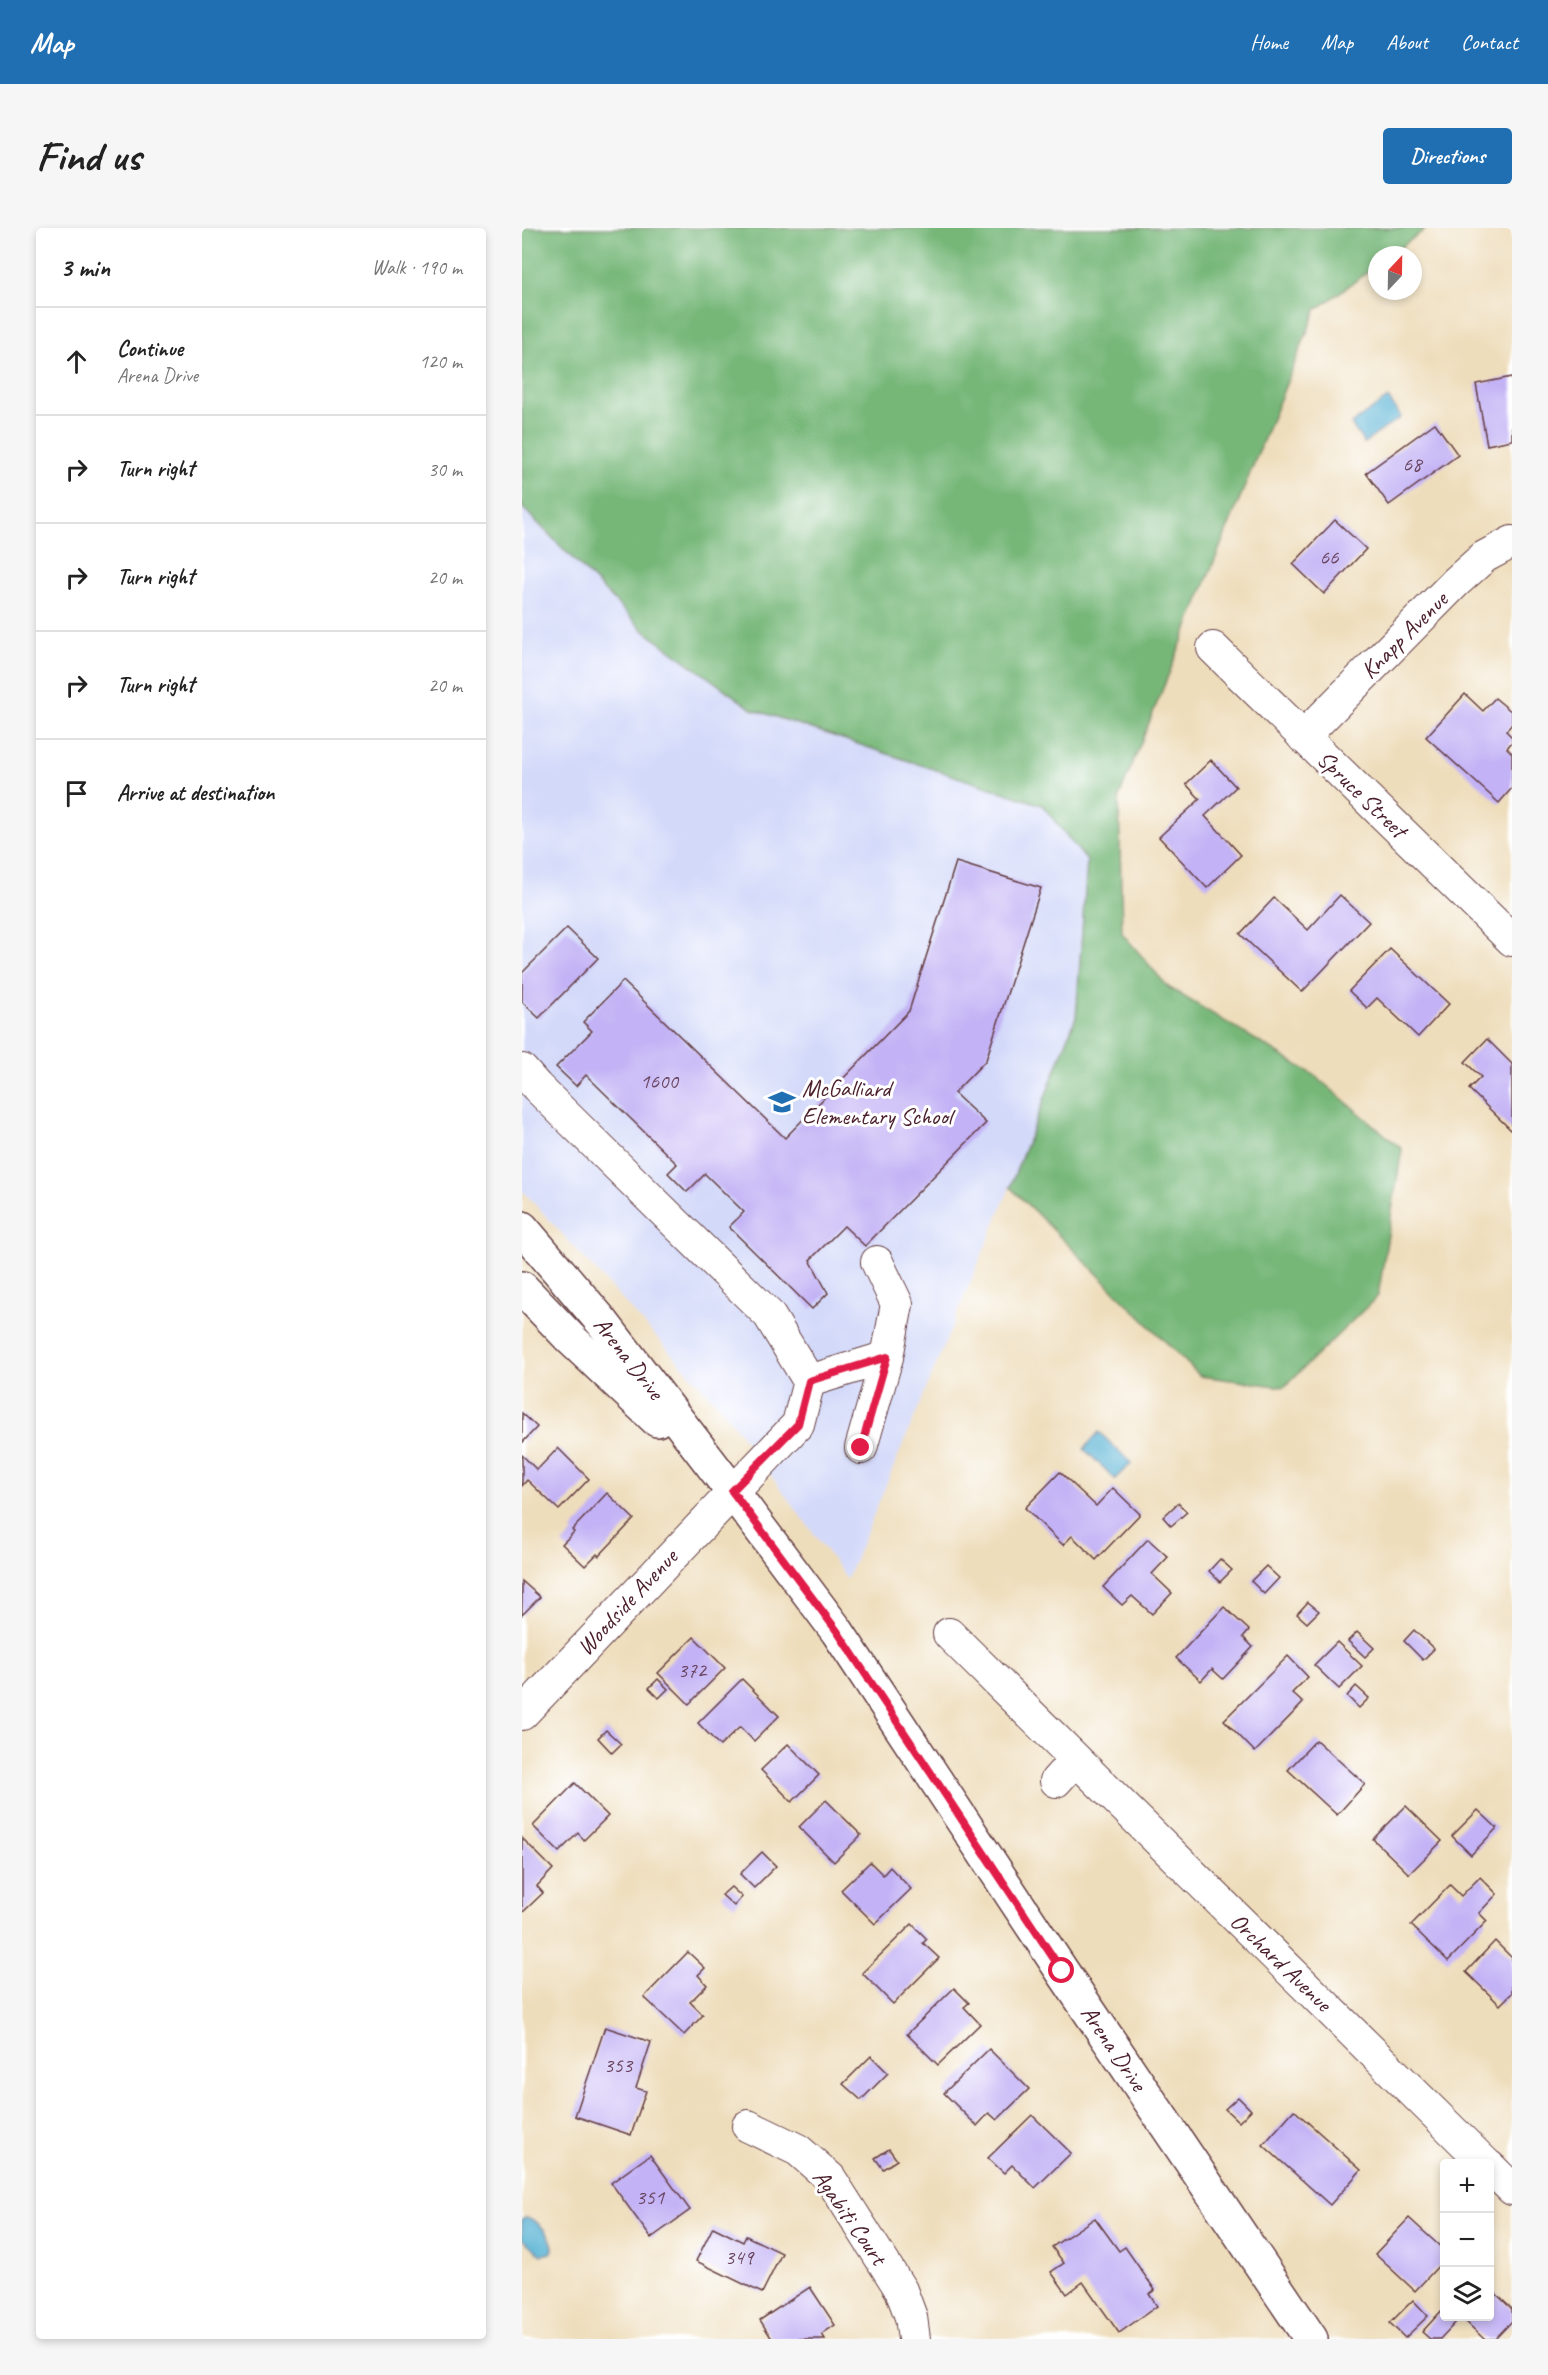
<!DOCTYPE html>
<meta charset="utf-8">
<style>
body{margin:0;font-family:Caveat,sans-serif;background:#f6f6f6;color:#222}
.controls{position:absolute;right:18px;bottom:18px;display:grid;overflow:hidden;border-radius:6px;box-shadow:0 3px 9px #0003}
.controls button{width:54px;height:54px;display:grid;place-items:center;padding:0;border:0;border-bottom:2px solid #e0e0e0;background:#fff;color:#222;font:30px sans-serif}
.compass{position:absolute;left:846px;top:18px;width:54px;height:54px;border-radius:50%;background:#fff;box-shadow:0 3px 9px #0003;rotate:22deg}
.stop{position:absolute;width:18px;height:18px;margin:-14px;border:4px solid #e11d48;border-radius:50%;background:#fff}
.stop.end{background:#e11d48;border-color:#fff;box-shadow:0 2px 6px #0008}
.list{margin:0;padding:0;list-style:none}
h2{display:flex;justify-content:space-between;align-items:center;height:78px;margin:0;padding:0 24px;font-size:26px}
h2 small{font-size:20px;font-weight:400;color:#767676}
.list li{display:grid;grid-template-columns:39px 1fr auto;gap:18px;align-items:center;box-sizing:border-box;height:108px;padding:0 24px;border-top:2px solid #e0e0e0}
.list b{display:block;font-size:22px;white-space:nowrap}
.list p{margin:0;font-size:20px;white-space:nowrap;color:#767676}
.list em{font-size:20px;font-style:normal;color:#767676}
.icon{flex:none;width:33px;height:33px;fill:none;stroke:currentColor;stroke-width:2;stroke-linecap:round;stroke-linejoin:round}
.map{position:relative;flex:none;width:990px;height:2111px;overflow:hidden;border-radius:6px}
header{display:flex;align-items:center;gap:36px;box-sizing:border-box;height:84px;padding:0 30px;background:#1f6fb2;color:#fff}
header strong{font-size:28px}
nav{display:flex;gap:33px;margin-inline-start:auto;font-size:21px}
.intro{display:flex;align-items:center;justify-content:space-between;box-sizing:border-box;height:144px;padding:0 36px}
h1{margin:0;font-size:42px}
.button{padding:15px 27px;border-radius:6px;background:#1f6fb2;color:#fff;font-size:21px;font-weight:700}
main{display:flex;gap:36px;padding:0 36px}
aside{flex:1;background:#fff;border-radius:6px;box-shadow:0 3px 9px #0003}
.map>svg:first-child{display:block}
</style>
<header>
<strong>Map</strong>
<nav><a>Home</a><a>Map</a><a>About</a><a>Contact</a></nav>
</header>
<div class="intro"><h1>Find us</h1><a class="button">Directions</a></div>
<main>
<aside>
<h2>3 min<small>Walk · 190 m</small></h2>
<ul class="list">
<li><svg class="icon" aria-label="ahead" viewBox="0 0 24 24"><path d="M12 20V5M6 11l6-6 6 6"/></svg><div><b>Continue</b><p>Arena Drive</p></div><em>120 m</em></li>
<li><svg class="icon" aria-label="right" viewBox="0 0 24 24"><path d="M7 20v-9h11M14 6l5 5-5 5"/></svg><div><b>Turn right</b></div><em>30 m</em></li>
<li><svg class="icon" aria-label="right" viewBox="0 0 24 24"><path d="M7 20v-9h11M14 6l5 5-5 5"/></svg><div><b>Turn right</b></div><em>20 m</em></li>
<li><svg class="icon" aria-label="right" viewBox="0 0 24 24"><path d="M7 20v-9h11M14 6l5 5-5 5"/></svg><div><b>Turn right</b></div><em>20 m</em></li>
<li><svg class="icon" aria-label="arrive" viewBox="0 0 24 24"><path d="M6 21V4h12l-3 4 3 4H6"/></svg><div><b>Arrive at destination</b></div></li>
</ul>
</aside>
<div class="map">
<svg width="990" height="2111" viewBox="0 0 990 2111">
<rect width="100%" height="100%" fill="#fff"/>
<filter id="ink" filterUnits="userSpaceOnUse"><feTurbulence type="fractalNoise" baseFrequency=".0167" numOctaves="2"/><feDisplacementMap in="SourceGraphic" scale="12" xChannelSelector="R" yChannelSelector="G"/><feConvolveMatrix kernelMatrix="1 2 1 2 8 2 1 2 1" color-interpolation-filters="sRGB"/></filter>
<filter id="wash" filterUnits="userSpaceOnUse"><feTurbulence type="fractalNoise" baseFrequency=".008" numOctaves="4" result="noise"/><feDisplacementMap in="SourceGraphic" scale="24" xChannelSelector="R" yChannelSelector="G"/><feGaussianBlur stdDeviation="1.35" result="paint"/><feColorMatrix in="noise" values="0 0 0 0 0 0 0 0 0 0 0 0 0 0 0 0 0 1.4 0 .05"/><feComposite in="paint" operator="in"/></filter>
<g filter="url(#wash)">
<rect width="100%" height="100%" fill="#edb"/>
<polygon fill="#d3d9f9" points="0,279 122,403 230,481 520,577 565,633 554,789 488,959 325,1351 201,1182 0,962"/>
<polygon fill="#76b778" stroke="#606b52" stroke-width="1.5" points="0,0 905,0 868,27 855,27 855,37 794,82 597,569 600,705 646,759 792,847 880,921 856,1068 762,1159 678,1148 488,959 554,789 565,633 520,577 230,481 122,403 0,279"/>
<g fill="#55b1d3" stroke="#50687f" stroke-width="1.5">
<polygon points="866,170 879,189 842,215 829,196"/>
<polygon points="577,1204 609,1235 593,1251 562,1221"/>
<path d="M3 1989C15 1991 31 2008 31 2021L28 2025 20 2027 0 2011V1991Z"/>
</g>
<g id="blocks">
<g fill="#c3b2f5">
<polygon points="990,149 990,212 965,217 954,156"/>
<polygon points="913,195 936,227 867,277 844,245"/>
<polygon points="813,292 844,321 802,366 771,336"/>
<polygon points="943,466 961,483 973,470 990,484 990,496 984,503 990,509 990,514 985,520 990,525 990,560 977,575 904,509"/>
<polygon points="689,532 714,559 683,588 719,627 685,660 637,609 678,571 664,556"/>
<polygon points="434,634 519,660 464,832 432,865 464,895 343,1018 322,998 288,1032 306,1065 290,1081 207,999 222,984 183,946 165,964 146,945 155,936 64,847 54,858 34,839 70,803 61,794 101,753 263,910 387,783"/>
<polygon points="818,667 847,694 780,764 718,706 752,670 786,702"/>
<polygon points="45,700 76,730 17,790 0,774 0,745"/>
<polygon points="868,721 927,776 896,809 855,770 845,780 827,763"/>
<polygon points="965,811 990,836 990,903 947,861 959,849 943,834"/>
<polygon points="0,1185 15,1199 0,1215"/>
<polygon points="36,1220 67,1251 37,1282 5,1252 0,1258 0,1227 15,1242"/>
<polygon points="538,1244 574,1278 591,1260 618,1286 574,1332 550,1308 541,1317 503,1280"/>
<polygon points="85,1265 112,1291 77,1328 75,1326 63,1338 40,1316 52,1304 50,1302"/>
<polygon points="656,1275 665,1284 649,1298 641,1289"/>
<polygon points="626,1311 646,1329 630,1346 650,1365 630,1386 610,1368 600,1377 581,1359"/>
<polygon points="698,1331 710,1342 698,1354 687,1343"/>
<polygon points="744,1338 757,1350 742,1366 729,1353"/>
<polygon points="0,1353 18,1369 0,1387"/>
<polygon points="786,1374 797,1383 785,1395 775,1386"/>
<polygon points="702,1379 727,1402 721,1409 731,1419 701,1451 690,1441 679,1453 654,1430"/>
<polygon points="892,1402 912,1421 901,1432 882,1413"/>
<polygon points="835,1404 852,1420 843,1429 826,1413"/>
<polygon points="172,1409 203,1440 167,1476 136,1445"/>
<polygon points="815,1414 840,1438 817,1461 792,1437"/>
<polygon points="766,1428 786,1449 770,1465 781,1475 733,1524 702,1492"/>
<polygon points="136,1451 146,1461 137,1470 127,1460"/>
<polygon points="220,1451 257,1488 232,1513 218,1499 198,1518 176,1495"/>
<polygon points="834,1458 847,1470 837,1480 825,1468"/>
<polygon points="84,1502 99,1516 90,1525 76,1510"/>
<polygon points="794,1512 843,1556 815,1587 766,1542"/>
<polygon points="266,1516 297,1547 270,1574 239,1542"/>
<polygon points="53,1555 86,1588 62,1612 56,1605 37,1624 11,1598"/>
<polygon points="304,1572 339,1607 312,1634 277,1599"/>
<polygon points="884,1578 920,1613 887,1646 851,1611"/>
<polygon points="956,1582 975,1600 949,1627 930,1608"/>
<polygon points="0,1610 31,1641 15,1658 21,1665 0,1685"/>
<polygon points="240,1624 254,1638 232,1660 218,1646"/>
<polygon points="348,1634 361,1647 368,1639 389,1661 353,1696 319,1662"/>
<polygon points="958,1649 975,1666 957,1685 965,1693 926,1733 889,1697 928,1657 939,1668"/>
<polygon points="209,1659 220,1669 212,1678 200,1667"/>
<polygon points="390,1696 405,1711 401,1715 417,1730 371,1776 340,1745"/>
<polygon points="973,1713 990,1730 990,1765 978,1777 944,1744"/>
<polygon points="166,1724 183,1740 176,1747 185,1757 168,1774 181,1787 162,1807 122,1769"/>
<polygon points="432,1760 447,1775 442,1779 458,1796 416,1837 385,1806"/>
<polygon points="83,1799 129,1814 114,1860 124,1863 109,1907 53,1888"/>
<polygon points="467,1821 507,1861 475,1892 467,1885 455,1898 422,1865"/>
<polygon points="349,1828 366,1845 339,1872 321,1856"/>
<polygon points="716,1869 729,1882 717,1894 703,1881"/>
<polygon points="772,1882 839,1942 808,1977 741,1917"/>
<polygon points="510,1887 549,1925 513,1960 490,1937 482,1945 466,1930"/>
<polygon points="367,1921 375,1932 361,1941 353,1930"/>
<polygon points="128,1927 168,1982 129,2010 89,1955"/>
<polygon points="573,1990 597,2023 603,2019 633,2062 627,2066 635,2078 597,2105 561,2054 545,2066 529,2044 542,2035 530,2019"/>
<polygon points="887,1990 922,2022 922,2032 893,2063 853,2026"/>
<polygon points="191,1999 221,2014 224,2008 260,2025 240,2065 174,2033"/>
<polygon points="288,2059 313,2097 300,2106 303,2111 250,2111 238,2092"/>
<polygon points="968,2060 990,2081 990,2093 973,2111 962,2111 938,2088 968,2088"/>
<polygon points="891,2072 906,2088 883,2110 868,2095"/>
<polygon points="922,2080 922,2088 929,2088 934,2094 918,2111 908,2111 900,2104"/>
</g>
</g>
</g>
<g filter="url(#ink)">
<use href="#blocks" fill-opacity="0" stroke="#633c41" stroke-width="1.5"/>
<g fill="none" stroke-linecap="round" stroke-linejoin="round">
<defs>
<g id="minor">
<polyline points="691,420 990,712"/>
<polyline points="781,509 934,354 962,329 990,314"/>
<polyline points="0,842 15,859 247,1087 287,1153 276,1196 0,1486"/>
<polyline points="287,1153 365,1129 375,1076 355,1034"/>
<polyline points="339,1220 365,1129"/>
<polyline points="427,1406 964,1936"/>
<polyline points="534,1553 553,1532"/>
<polyline points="226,1898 276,1922 308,1950 379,2062 389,2089 392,2111"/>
<polyline points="968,1939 990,1961"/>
</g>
<g id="major">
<polyline points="0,1000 81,1095 210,1263 315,1403 540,1743 789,2111"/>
<polyline points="0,1060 50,1112 135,1192"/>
</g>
</defs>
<use href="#minor" stroke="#633c41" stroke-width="34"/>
<use href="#major" stroke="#633c41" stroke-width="36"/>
<use href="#minor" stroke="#fff" stroke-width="32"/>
<use href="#major" stroke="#fff" stroke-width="33"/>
</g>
</g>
<g fill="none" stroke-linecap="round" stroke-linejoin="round" filter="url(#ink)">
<polyline stroke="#e11d48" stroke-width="8" points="339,1220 365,1129 287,1153 276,1196 210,1263 315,1403 540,1743"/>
</g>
<defs>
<symbol id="school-bare" viewBox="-9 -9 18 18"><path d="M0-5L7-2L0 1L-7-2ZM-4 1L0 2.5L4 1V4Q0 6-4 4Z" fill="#1f6fb2" stroke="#fff" stroke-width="2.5" paint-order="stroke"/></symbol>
</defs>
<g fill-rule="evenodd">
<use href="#school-bare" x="241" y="855" width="38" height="38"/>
</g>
<g text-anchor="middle" stroke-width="6" stroke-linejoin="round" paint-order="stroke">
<g font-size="21" fill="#68445e">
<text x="890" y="243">68</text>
<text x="807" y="336">66</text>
<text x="137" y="860">1600</text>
<text x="170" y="1449">372</text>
<text x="96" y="1844">353</text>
<text x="128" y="1976">351</text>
<text x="217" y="2036">349</text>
</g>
<g font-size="24" fill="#4a1f2b" stroke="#fff">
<text transform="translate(882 407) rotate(-45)" y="8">Knapp Avenue</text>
<text transform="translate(840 566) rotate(44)" y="8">Spruce Street</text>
<text transform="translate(107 1130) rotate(52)" y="8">Arena Drive</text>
<text transform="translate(105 1374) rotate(-47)" y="8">Woodside Avenue</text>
<text transform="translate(759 1734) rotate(44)" y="8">Orchard Avenue</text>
<text transform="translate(592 1820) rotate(56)" y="8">Arena Drive</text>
<text transform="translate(328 1989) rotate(55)" y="8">Agabiti Court</text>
</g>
<g font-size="24" fill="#4a1f2b" stroke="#fff" text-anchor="start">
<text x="280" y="868">McGalliard<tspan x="280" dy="28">Elementary School</tspan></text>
</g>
</g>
</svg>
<div class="controls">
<button>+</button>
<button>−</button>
<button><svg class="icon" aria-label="layers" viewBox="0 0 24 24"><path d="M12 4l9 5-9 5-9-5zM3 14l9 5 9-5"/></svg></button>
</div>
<svg class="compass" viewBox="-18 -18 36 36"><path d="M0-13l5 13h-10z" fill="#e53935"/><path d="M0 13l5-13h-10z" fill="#767676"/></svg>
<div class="stop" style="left:540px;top:1743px"></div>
<div class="stop end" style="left:339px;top:1220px"></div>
</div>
</main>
